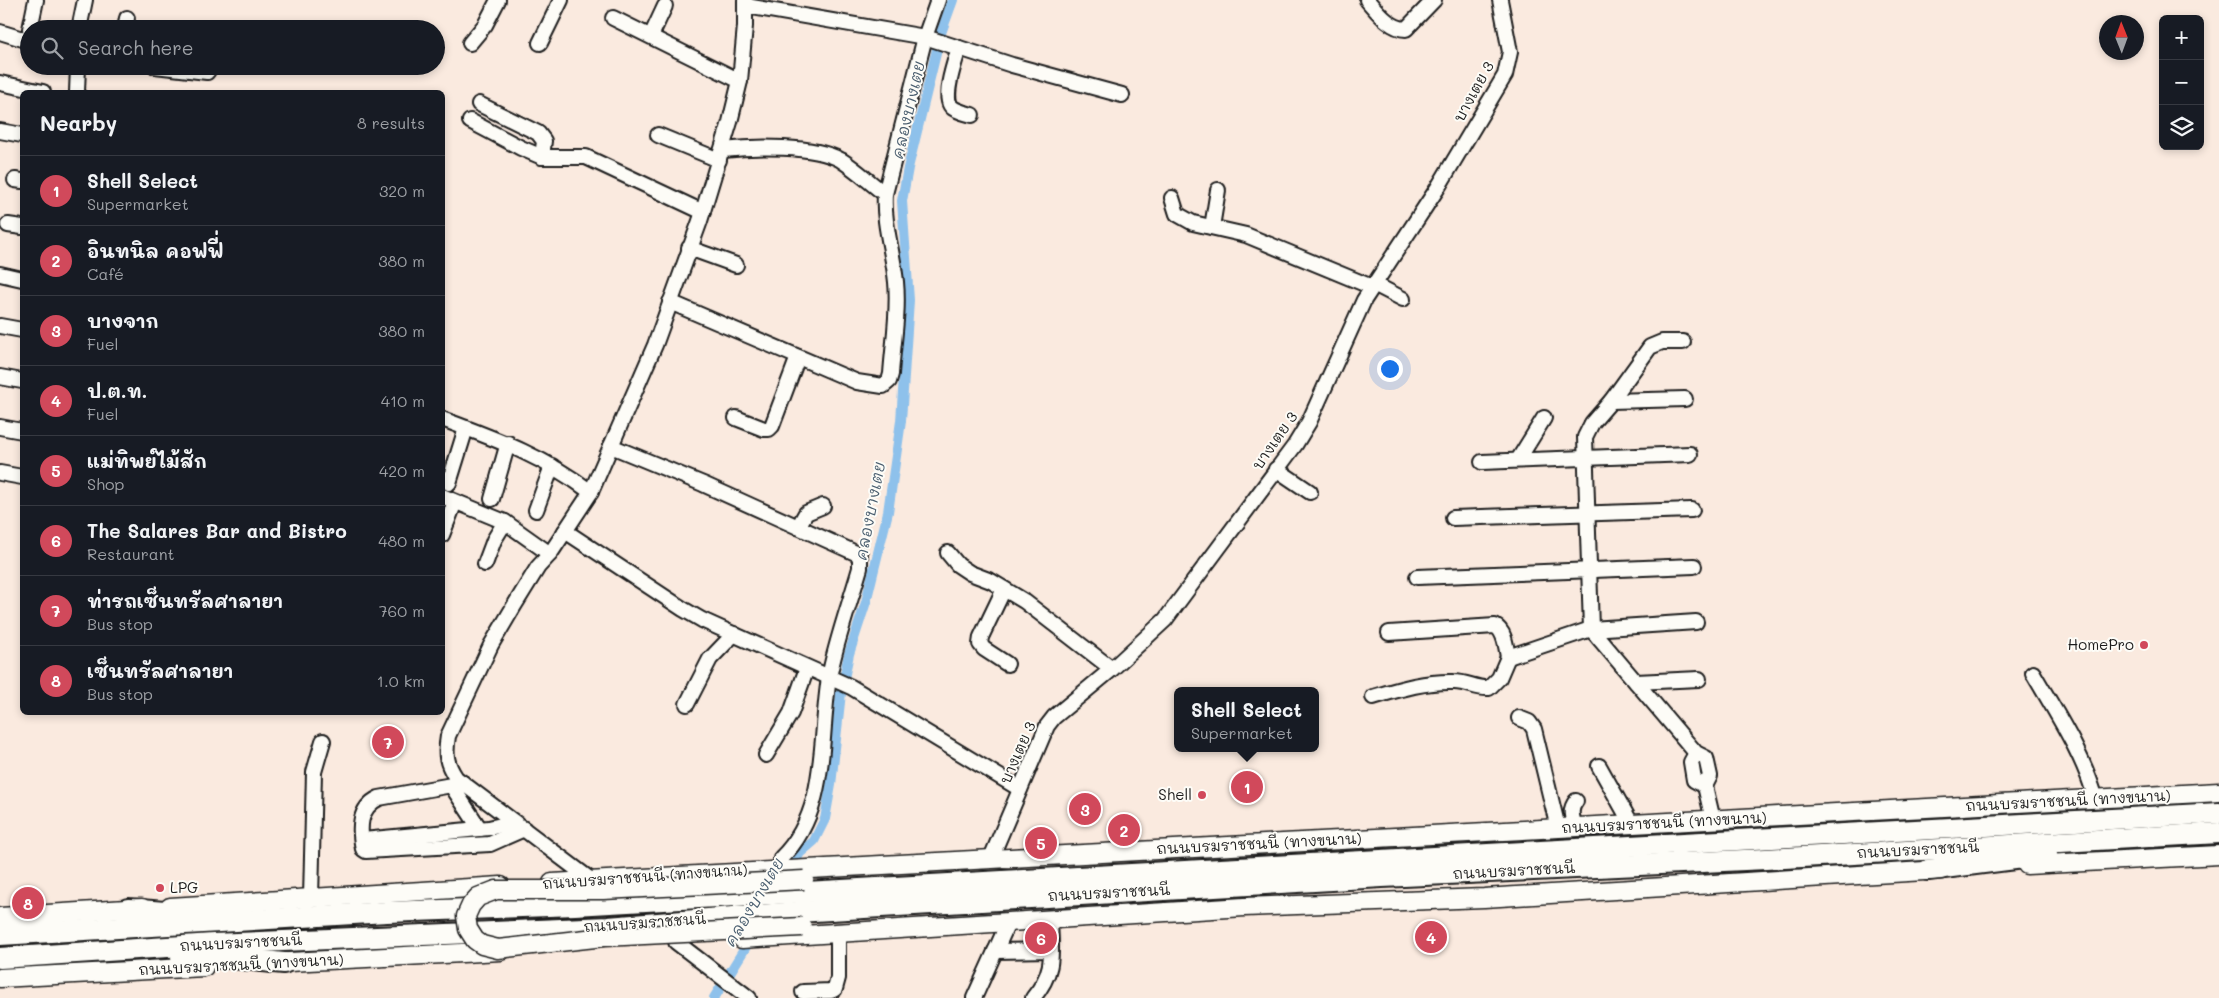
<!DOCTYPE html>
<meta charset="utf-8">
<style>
body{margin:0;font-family:Mali,"Playpen Sans Thai",sans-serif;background:#20242c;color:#f1f3f6}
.controls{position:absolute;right:15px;top:15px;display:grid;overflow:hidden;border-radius:8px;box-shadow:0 2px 8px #0003}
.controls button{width:45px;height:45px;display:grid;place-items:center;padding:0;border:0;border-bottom:1px solid #363941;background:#171b24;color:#f1f3f6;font:25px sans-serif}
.compass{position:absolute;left:2099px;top:15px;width:45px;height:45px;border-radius:50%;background:#171b24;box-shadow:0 2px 8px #0003;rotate:359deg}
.you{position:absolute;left:1389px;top:368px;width:18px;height:18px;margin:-12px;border:4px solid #fff;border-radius:50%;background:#1a73e8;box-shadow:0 0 0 8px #1a73e833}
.badge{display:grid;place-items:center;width:32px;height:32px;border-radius:50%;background:#d1495b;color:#fff;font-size:16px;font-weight:700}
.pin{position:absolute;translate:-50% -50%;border:2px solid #fff;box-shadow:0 1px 5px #0006}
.popup{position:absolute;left:1174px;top:687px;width:145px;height:65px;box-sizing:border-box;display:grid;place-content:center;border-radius:8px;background:#171b24;filter:drop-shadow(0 1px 4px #0005);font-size:16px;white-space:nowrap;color:#9ea1a6}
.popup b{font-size:19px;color:#f1f3f6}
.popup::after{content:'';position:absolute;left:50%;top:100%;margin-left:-10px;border:10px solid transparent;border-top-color:#171b24}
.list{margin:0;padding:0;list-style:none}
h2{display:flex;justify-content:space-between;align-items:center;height:65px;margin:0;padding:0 20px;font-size:21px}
h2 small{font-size:16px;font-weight:400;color:#9ea1a6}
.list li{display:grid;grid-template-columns:32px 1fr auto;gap:15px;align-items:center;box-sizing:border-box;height:70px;padding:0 20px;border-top:1px solid #363941}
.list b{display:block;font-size:19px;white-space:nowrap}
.list p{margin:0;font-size:16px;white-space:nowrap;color:#9ea1a6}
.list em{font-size:16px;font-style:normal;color:#9ea1a6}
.icon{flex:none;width:28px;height:28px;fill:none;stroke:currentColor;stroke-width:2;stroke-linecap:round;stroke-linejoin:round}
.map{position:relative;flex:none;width:2219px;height:998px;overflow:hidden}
.search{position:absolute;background:#171b24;box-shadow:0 2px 8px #0003;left:20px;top:20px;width:425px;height:55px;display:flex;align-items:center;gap:12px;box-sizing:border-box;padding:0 18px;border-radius:28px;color:#9ea1a6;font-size:19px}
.panel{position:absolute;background:#171b24;box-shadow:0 2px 8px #0003;left:20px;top:90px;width:425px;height:625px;border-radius:8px}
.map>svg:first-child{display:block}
</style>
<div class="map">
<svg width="2219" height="998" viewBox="0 0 2219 998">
<rect width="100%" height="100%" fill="#faeadf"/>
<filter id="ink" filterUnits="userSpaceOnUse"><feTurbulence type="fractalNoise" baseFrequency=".02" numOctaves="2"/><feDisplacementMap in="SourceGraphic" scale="10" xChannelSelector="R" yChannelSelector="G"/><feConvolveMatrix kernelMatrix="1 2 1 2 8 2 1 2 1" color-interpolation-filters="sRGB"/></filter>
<g filter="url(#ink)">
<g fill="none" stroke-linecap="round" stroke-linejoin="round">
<g stroke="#8ec1eb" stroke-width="10">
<polyline points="790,870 800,853 814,841 825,819 831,785 841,693 849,654 866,602 888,512 901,421 909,300 902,201 908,168 941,33 953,0"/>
<polyline points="714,998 752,937"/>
</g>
<defs>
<g id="minor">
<path d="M1367 0C1377 11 1390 29 1406 29L1434 0"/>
<polyline points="746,6 925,37 938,0"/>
<polyline points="613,18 740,81"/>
<polyline points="30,29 36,0"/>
<polyline points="79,29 85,0"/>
<polyline points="125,29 127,18"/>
<polyline points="0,32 29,41"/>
<polyline points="651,36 665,6"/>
<polyline points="470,43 485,25 498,0"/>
<polyline points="540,43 561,0"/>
<path d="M959 48C955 61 941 100 953 108 959 112 966 113 972 115"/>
<polyline points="155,66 207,72 211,66"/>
<polyline points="0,83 43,92"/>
<polyline points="77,92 78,66"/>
<polyline points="479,104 538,133 544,141 542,157"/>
<polyline points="470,121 521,148 542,157 586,157 703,212"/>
<polyline points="0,131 22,135"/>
<polyline points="658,135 719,160"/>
<path d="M723 150C754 146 814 145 841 160 857 170 870 183 885 194"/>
<polyline points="15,180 22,181"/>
<polyline points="1172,198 1177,214 1193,223 1246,235 1372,287"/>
<polyline points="8,225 22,227"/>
<polyline points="1212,227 1218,190"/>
<polyline points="689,248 736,265"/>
<polyline points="0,274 22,279"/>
<polyline points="1374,284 1403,299"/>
<path d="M670 302 857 382 883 386 889 381 891 374C893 344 899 312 896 282 893 252 883 224 885 194L925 37 1012 65 1122 95"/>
<polyline points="0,326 22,330"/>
<polyline points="1683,342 1662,342 1650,347 1611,401 1592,423 1585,437 1591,629 1696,753 1706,758 1710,776 1705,786 1713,820"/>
<polyline points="0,377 22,381"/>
<polyline points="1611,401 1685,399"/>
<polyline points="736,418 764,429 769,429 772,426 798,357"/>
<path d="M442 419C498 440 543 456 591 492"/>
<polyline points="0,427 22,431"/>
<path d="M611 446 703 484 860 555V568C850 603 835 644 829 678 819 739 829 811 781 858"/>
<polyline points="1518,460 1544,418"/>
<polyline points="1482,462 1690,454"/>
<polyline points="1276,469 1310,492"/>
<polyline points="0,473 22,477"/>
<polyline points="449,483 466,428"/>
<polyline points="442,496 505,522 550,554"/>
<polyline points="492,499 508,443"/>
<polyline points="536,510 552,466"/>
<polyline points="1453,518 1692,510"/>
<polyline points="798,527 806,513 823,506"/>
<polyline points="565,531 683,609 702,620 851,687 1020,789"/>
<polyline points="442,535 455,502"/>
<polyline points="948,553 958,565 970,573 991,581 1024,601 1112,669"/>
<polyline points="485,564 494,540 505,522"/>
<polyline points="1417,577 1694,566"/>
<polyline points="1004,589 981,637 980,644 984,649 1007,664"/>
<path d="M1389 633 1495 626C1505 631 1506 647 1508 657L1591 629 1696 622"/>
<path d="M2033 673C2056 713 2084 755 2096 800"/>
<polyline points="1636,682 1699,679"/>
<path d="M1373 697C1400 689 1426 681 1454 682 1467 682 1477 689 1489 688L1499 678 1508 657"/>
<polyline points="687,704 710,659 734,634"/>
<polyline points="1519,718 1529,722 1534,729 1558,828"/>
<polyline points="1696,753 1691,762 1694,780 1705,786"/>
<polyline points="766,755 791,713 807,668"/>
<polyline points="1599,766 1632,825"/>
<path d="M463 783 379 798C358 808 359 829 363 849L366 851 490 844 524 829"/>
<polyline points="451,785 480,829"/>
<path d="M1575 828C1572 816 1569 810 1576 801"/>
<polyline points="363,840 489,828 514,822"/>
<polyline points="991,858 1047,726 1054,717 1112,669 1165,620 1295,445 1309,422 1364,300 1437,189 1505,75 1510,52 1500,0"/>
<path d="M591 880 456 778C446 763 445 754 448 736L491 645 514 606 538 567 550 554 591 492 655 345 700 221 730 122 740 81 745 26V0"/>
<polyline points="311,898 314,772 323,741"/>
<polyline points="676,942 749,998"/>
<polyline points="995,951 1051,950"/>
<polyline points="803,992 831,991 835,989 838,978 838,933"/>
<polyline points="974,998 1008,923"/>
<path d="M1033 998C1056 970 1051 954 1050 920"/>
</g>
<g id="major">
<polyline points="2027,865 2219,855"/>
<path d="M552 883C1107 848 1664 827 2219 792"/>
<polyline points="170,907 501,886"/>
<polyline points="0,917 142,908"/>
<polyline points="742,939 1244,907 1484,898 1941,870"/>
<polyline points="270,963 501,951"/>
<polyline points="0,978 204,967"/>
</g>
<g id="highway">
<polyline points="1928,870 2047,855"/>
<polyline points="128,909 189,914"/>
<polyline points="0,935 387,912 575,905 2219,813"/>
<polyline points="0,958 213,944 608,927 797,912 1382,877 1766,859 2219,833"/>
<polyline points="181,958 231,958 284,963"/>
</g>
</defs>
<use href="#minor" stroke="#1c1c1c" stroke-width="18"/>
<use href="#major" stroke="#1c1c1c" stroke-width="21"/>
<use href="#highway" stroke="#1c1c1c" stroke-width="24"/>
<use href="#minor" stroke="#fdfcf7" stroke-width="14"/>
<use href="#major" stroke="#fdfcf7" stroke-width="18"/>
<use href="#highway" stroke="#fdfcf7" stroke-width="20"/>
<defs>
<polyline id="major-bridge" points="802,927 604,937 498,949 482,945 475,940 468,929 466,916 471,905 478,897 496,890 603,890 804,880"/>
</defs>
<use href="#major-bridge" stroke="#1c1c1c" stroke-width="21" stroke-linecap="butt"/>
<use href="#major-bridge" stroke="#fdfcf7" stroke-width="18"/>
</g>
</g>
<g fill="#d1495b" stroke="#fdfcf7" stroke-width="2">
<circle cx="2144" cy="645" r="5"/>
<circle cx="1202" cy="795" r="5"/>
<circle cx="160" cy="888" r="5"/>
</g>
<g text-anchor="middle" stroke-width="4" stroke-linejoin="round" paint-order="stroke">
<g font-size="15" fill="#1c1c1c" stroke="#fdfcf7">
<text transform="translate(1474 92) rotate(-61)" y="5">บางเตย 3</text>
<text transform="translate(1275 441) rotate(-55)" y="5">บางเตย 3</text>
<text transform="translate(1018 753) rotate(-66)" y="5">บางเตย 3</text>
<text transform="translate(2068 801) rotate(-3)" y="5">ถนนบรมราชชนนี (ทางขนาน)</text>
<text transform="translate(1664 823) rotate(-3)" y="5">ถนนบรมราชชนนี (ทางขนาน)</text>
<text transform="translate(1259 844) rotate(-3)" y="5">ถนนบรมราชชนนี (ทางขนาน)</text>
<text transform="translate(1918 850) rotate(-3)" y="5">ถนนบรมราชชนนี</text>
<text transform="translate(1514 871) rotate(-3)" y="5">ถนนบรมราชชนนี</text>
<text transform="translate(645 877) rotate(-4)" y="5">ถนนบรมราชชนนี (ทางขนาน)</text>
<text transform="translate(1109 893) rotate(-3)" y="5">ถนนบรมราชชนนี</text>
<text transform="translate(645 923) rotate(-4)" y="5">ถนนบรมราชชนนี</text>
<text transform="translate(241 943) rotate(-3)" y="5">ถนนบรมราชชนนี</text>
<text transform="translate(241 965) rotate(-3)" y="5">ถนนบรมราชชนนี (ทางขนาน)</text>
</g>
<g font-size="15" fill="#1c1c1c" stroke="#fdfcf7" text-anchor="end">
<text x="2134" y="650">HomePro</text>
<text x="1192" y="800">Shell</text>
<text x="170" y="893" text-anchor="start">LPG</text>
</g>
<g font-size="16" font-style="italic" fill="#4a5e6f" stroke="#fdfcf7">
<text transform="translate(908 110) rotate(-77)" y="6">คลองบางเตย</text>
<text transform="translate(870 511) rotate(-79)" y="6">คลองบางเตย</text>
<text transform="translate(754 902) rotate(-59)" y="6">คลองบางเตย</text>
</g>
</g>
</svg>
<div class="controls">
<button>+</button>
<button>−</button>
<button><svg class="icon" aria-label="layers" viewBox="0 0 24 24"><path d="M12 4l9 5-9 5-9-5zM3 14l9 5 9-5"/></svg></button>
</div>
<svg class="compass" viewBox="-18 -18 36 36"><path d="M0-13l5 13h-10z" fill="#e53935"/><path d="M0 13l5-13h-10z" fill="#9ea1a6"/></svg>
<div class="you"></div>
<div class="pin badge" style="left:1247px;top:787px">1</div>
<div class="popup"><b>Shell Select</b>Supermarket</div>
<div class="pin badge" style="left:1124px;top:830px">2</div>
<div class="pin badge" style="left:1085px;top:809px">3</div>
<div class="pin badge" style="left:1431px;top:937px">4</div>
<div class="pin badge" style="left:1041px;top:843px">5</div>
<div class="pin badge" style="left:1041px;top:938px">6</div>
<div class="pin badge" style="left:388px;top:742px">7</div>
<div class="pin badge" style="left:28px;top:903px">8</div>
<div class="search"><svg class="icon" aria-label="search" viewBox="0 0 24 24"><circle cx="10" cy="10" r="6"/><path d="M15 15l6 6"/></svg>Search here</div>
<section class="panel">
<h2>Nearby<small>8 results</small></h2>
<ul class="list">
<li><span class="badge">1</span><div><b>Shell Select</b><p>Supermarket</p></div><em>320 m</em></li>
<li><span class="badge">2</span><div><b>อินทนิล คอฟฟี่</b><p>Café</p></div><em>380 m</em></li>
<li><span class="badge">3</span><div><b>บางจาก</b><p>Fuel</p></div><em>380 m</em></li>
<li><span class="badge">4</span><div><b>ป.ต.ท.</b><p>Fuel</p></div><em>410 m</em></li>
<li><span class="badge">5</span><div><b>แม่ทิพย์ไม้สัก</b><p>Shop</p></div><em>420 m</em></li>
<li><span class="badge">6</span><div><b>The Salares Bar and Bistro</b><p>Restaurant</p></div><em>480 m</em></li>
<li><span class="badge">7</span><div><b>ท่ารถเซ็นทรัลศาลายา</b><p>Bus stop</p></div><em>760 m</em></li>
<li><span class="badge">8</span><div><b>เซ็นทรัลศาลายา</b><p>Bus stop</p></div><em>1.0 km</em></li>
</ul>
</section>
</div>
